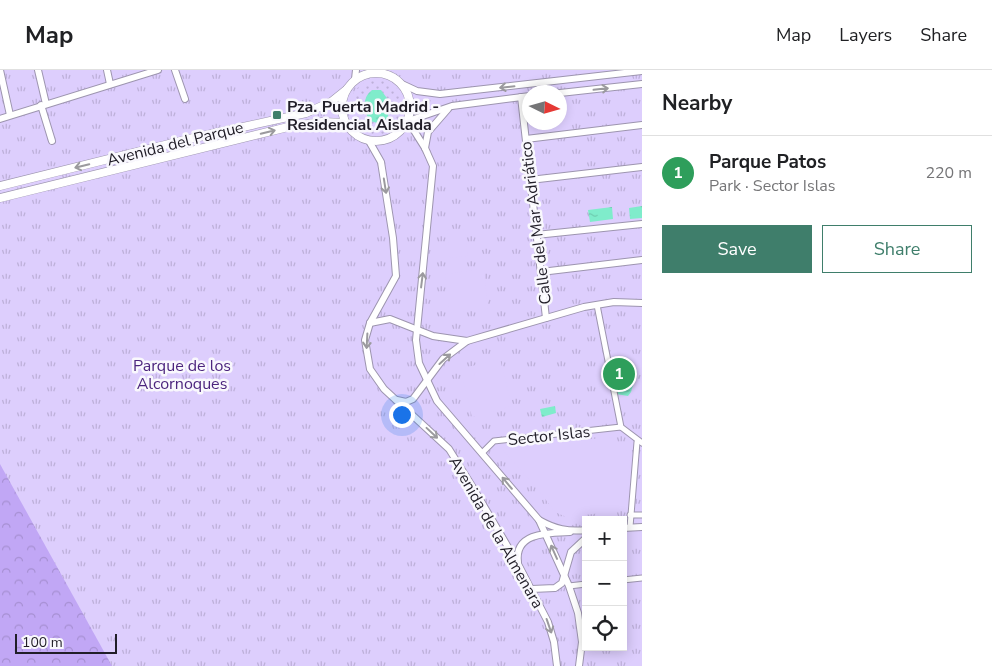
<!DOCTYPE html>
<meta charset="utf-8">
<style>
body{margin:0;font-family:"Nunito Sans",sans-serif;background:#f6f6f6;color:#202124}
.controls{position:absolute;right:15px;bottom:15px;display:grid;overflow:hidden;border-radius:0px;box-shadow:0 2px 12px #0003}
.controls button{width:45px;height:45px;display:grid;place-items:center;padding:0;border:0;border-bottom:1px solid #e0e0e0;background:#fff;color:#202124;font:25px sans-serif}
.compass{position:absolute;left:522px;top:15px;width:45px;height:45px;border-radius:50%;background:#fff;box-shadow:0 2px 12px #0003;rotate:95deg}
.scale{position:absolute;left:15px;bottom:12px;width:102px;box-sizing:border-box;padding-left:5px;border:2px solid #211e28;border-top:0;font-size:14px;line-height:18px;white-space:nowrap;color:#211e28;-webkit-text-stroke:4px #f9f8fd;paint-order:stroke}
.you{position:absolute;left:401px;top:344px;width:18px;height:18px;margin:-12px;border:4px solid #fff;border-radius:50%;background:#1a73e8;box-shadow:0 0 0 8px #1a73e833}
.badge{display:grid;place-items:center;width:32px;height:32px;border-radius:50%;background:#3f7e6b;color:#fff;font-size:16px;font-weight:700}
.pin{position:absolute;translate:-50% -50%;border:2px solid #fff;box-shadow:0 1px 5px #0006}
.list{margin:0;padding:0;list-style:none}
h2{display:flex;justify-content:space-between;align-items:center;height:65px;margin:0;padding:0 20px;font-size:21px}
h2 small{font-size:16px;font-weight:400;color:#757577}
.list li{display:grid;grid-template-columns:32px 1fr auto;gap:15px;align-items:center;box-sizing:border-box;height:75px;padding:0 20px;border-top:1px solid #e0e0e0}
.list b{display:block;font-size:19px;white-space:nowrap}
.list p{margin:0;font-size:16px;white-space:nowrap;color:#757577}
.list em{font-size:16px;font-style:normal;color:#757577}
.actions{display:flex;gap:10px;padding:15px 20px}
.actions a{flex:1;padding:11px 0;border:1px solid #3f7e6b;border-radius:0px;text-align:center;font-size:18px;color:#3f7e6b}
.actions .main{background:#3f7e6b;color:#fff}
.icon{flex:none;width:28px;height:28px;fill:none;stroke:currentColor;stroke-width:2;stroke-linecap:round;stroke-linejoin:round}
.map{position:relative;flex:none;width:642px;height:596px;overflow:hidden}
header{display:flex;align-items:center;gap:30px;box-sizing:border-box;height:70px;padding:0 25px;background:#fff;border-bottom:1px solid #e0e0e0}
header strong{font-size:24px}
nav{display:flex;gap:28px;margin-inline-start:auto;font-size:18px}
main{display:flex}
aside{flex:1;background:#fff}
.map>svg:first-child{display:block}
</style>
<header>
<strong>Map</strong>
<nav><a>Map</a><a>Layers</a><a>Share</a></nav>
</header>
<main>
<div class="map">
<svg width="642" height="596" viewBox="0 0 642 596">
<defs>
<pattern id="grass-tufts" width="24" height="20" patternUnits="userSpaceOnUse" patternTransform="scale(1.25)"><rect width="24" height="20" fill="#ddcefd"/><path d="M3 7l-1-3M5 7V3M7 7l1-3M15 17l-1-3M17 17v-4M19 17l1-3" fill="none" stroke="#bdb0d9"/></pattern>
<pattern id="forest-crowns" width="20" height="18" patternUnits="userSpaceOnUse" patternTransform="scale(1.25)"><rect width="20" height="18" fill="#c1a7f5"/><path d="M2 6a3 3 0 1 1 6 0M12 15a3 3 0 1 1 6 0" fill="none" stroke="#a68fd2"/></pattern>
<pattern id="garden-dots" width="8" height="8" patternUnits="userSpaceOnUse" patternTransform="scale(1.25)"><rect width="8" height="8" fill="#ddcefd"/><path d="M2 2h.1M6 6h.1" fill="none" stroke="#bdb0d9" stroke-width="1.8" stroke-linecap="round"/></pattern>
<pattern id="water-ripples" width="26" height="14" patternUnits="userSpaceOnUse" patternTransform="scale(1.25)"><rect width="26" height="14" fill="#7feccb"/><path d="M2 4q2-2 4 0t4 0M15 11q2-2 4 0t4 0" fill="none" stroke="#6dcaae"/></pattern>
</defs>
<rect width="100%" height="100%" fill="#f9f8fd"/>
<path fill="url(#grass-tufts)" fill-rule="evenodd" d="M0 0H642V596H0ZM530 22H560V52H530ZM586 450H623V577H586Z"/>
<polygon fill="url(#forest-crowns)" points="0,394 112,596 0,596"/>
<circle fill="url(#garden-dots)" cx="377" cy="38" r="28"/>
<g fill="#ddcefd">
<polygon points="465,159 468,186 450,188 447,160"/>
<polygon points="484,199 488,239 449,243 445,204"/>
<polygon points="500,289 512,336 472,347 460,299"/>
<polygon points="610,367 621,374 630,385 627,440 576,446 564,446 555,442 537,418 502,379"/>
</g>
<g fill="url(#water-ripples)">
<path d="M372 20H381L389 31 388 48 381 54 370 51C364 41 361 29 372 20Z"/>
<polygon points="642,136 642,148 630,149 629,138"/>
<polygon points="612,137 613,149 590,152 588,140"/>
<polygon points="615,292 626,294 637,302 631,322 628,326 616,324"/>
<polygon points="555,336 556,343 542,347 540,339"/>
</g>
<g fill="none" stroke-linecap="round" stroke-linejoin="round">
<defs>
<g id="pedestrian">
<polyline points="597,235 621,357 642,373"/>
<polyline points="482,383 494,371 621,357"/>
<polyline points="630,445 642,445"/>
<polyline points="630,457 637,372"/>
<polyline points="623,510 642,508"/>
<polyline points="569,516 586,514"/>
</g>
<g id="minor">
<polyline points="0,0 10,45"/>
<polyline points="38,0 46,34"/>
<polyline points="107,0 110,14"/>
<polyline points="175,0 185,29"/>
<polyline points="379,0 382,3"/>
<polyline points="355,9 356,0"/>
<polyline points="402,14 417,21 440,24 642,1"/>
<polyline points="560,23 642,14"/>
<polyline points="530,26 452,36 408,51 425,78 433,96 416,270 419,293 437,331 539,450 569,516 578,543 582,572 579,596"/>
<polyline points="521,27 546,248"/>
<polyline points="41,35 52,71"/>
<polyline points="0,49 158,0"/>
<polyline points="526,69 642,55"/>
<polyline points="369,71 381,92 393,168 396,206 370,253 365,270 370,299 384,319 449,379 472,416 518,494 548,552 554,572 557,596"/>
<polyline points="425,78 428,62 448,39"/>
<polyline points="530,110 642,97"/>
<polyline points="536,165 642,154"/>
<polyline points="541,202 642,190"/>
<polyline points="370,253 390,249 433,266 467,271"/>
<polyline points="397,330 406,332 413,329 443,289 467,271 584,237 614,232 642,233"/>
<path d="M539 450C555 459 568 462 586 460"/>
<polyline points="623,458 642,457"/>
<path d="M518 492C514 462 549 463 570 462"/>
<polyline points="532,519 555,518 562,513 571,482 586,468"/>
</g>
<g id="tertiary">
<circle cx="376" cy="37" r="34"/>
<polyline points="0,116 193,68 306,43 331,32 346,20"/>
<polyline points="0,128 288,57 322,52 345,53"/>
</g>
</defs>
<use href="#pedestrian" stroke="#9d95af" stroke-width="7"/>
<use href="#minor" stroke="#9d95af" stroke-width="8"/>
<use href="#tertiary" stroke="#9d95af" stroke-width="9"/>
<use href="#pedestrian" stroke="#fff" stroke-width="5"/>
<use href="#minor" stroke="#fff" stroke-width="6"/>
<use href="#tertiary" stroke="#fff" stroke-width="8"/>
</g>
<defs><path id="oneway-shaft" d="M-6 0H5M1.5-3L5.5 0L1.5 3" fill="none" stroke-width="1.6" stroke-linecap="round" stroke-linejoin="round" transform="scale(1.25)"/></defs>
<g stroke="#9b9a9e">
<use href="#oneway-shaft" transform="translate(507 17) rotate(174)"/>
<use href="#oneway-shaft" transform="translate(601 19) rotate(-6)"/>
<use href="#oneway-shaft" transform="translate(268 62) rotate(-14)"/>
<use href="#oneway-shaft" transform="translate(82 96) rotate(166)"/>
<use href="#oneway-shaft" transform="translate(385 116) rotate(81)"/>
<use href="#oneway-shaft" transform="translate(422 210) rotate(-83)"/>
<use href="#oneway-shaft" transform="translate(367 271) rotate(93)"/>
<use href="#oneway-shaft" transform="translate(445 289) rotate(-42)"/>
<use href="#oneway-shaft" transform="translate(432 363) rotate(43)"/>
<use href="#oneway-shaft" transform="translate(507 413) rotate(-130)"/>
<use href="#oneway-shaft" transform="translate(554 482) rotate(-114)"/>
<use href="#oneway-shaft" transform="translate(549 556) rotate(71)"/>
</g>
<rect fill="#3f7e6b" stroke="#f9f8fd" stroke-width="2" x="272" y="40" width="10" height="10" rx="2.5"/>
<g text-anchor="middle" stroke-width="5" stroke-linejoin="round" paint-order="stroke">
<g font-size="16" font-weight="bold" fill="#211e28" stroke="#f9f8fd" text-anchor="start">
<text x="287" y="42">Pza. Puerta Madrid -<tspan x="287" dy="18">Residencial Aislada</tspan></text>
</g>
<g font-size="16" fill="#211e28" stroke="#f9f8fd">
<text transform="translate(175 73) rotate(-14)" y="6">Avenida del Parque</text>
<text transform="translate(535 153) rotate(-97)" y="6">Calle del Mar Adriático</text>
<text transform="translate(549 365) rotate(-6)" y="6">Sector Islas</text>
<text transform="translate(497 462) rotate(60)" y="6">Avenida de la Almenara</text>
</g>
<g font-size="16" fill="#4c257e" stroke="#f9f8fd">
<text x="182" y="301">Parque de los<tspan x="182" dy="18">Alcornoques</tspan></text>
</g>
</g>
</svg>
<div class="controls">
<button>+</button>
<button>−</button>
<button><svg class="icon" aria-label="locate" viewBox="0 0 24 24"><circle cx="12" cy="12" r="6"/><path d="M12 2v4M12 18v4M2 12h4M18 12h4"/></svg></button>
</div>
<svg class="compass" viewBox="-18 -18 36 36"><path d="M0-13l5 13h-10z" fill="#e53935"/><path d="M0 13l5-13h-10z" fill="#757577"/></svg>
<div class="scale">100 m</div>
<div class="you"></div>
<div class="pin badge" style="left:619px;top:304px;background:#2e9e5b">1</div>
</div>
<aside>
<h2>Nearby<small></small></h2>
<ul class="list">
<li><span class="badge" style="background:#2e9e5b">1</span><div><b>Parque Patos</b><p>Park · Sector Islas</p></div><em>220 m</em></li>
</ul>
<div class="actions"><a class="main">Save</a><a>Share</a></div>
</aside>
</main>
